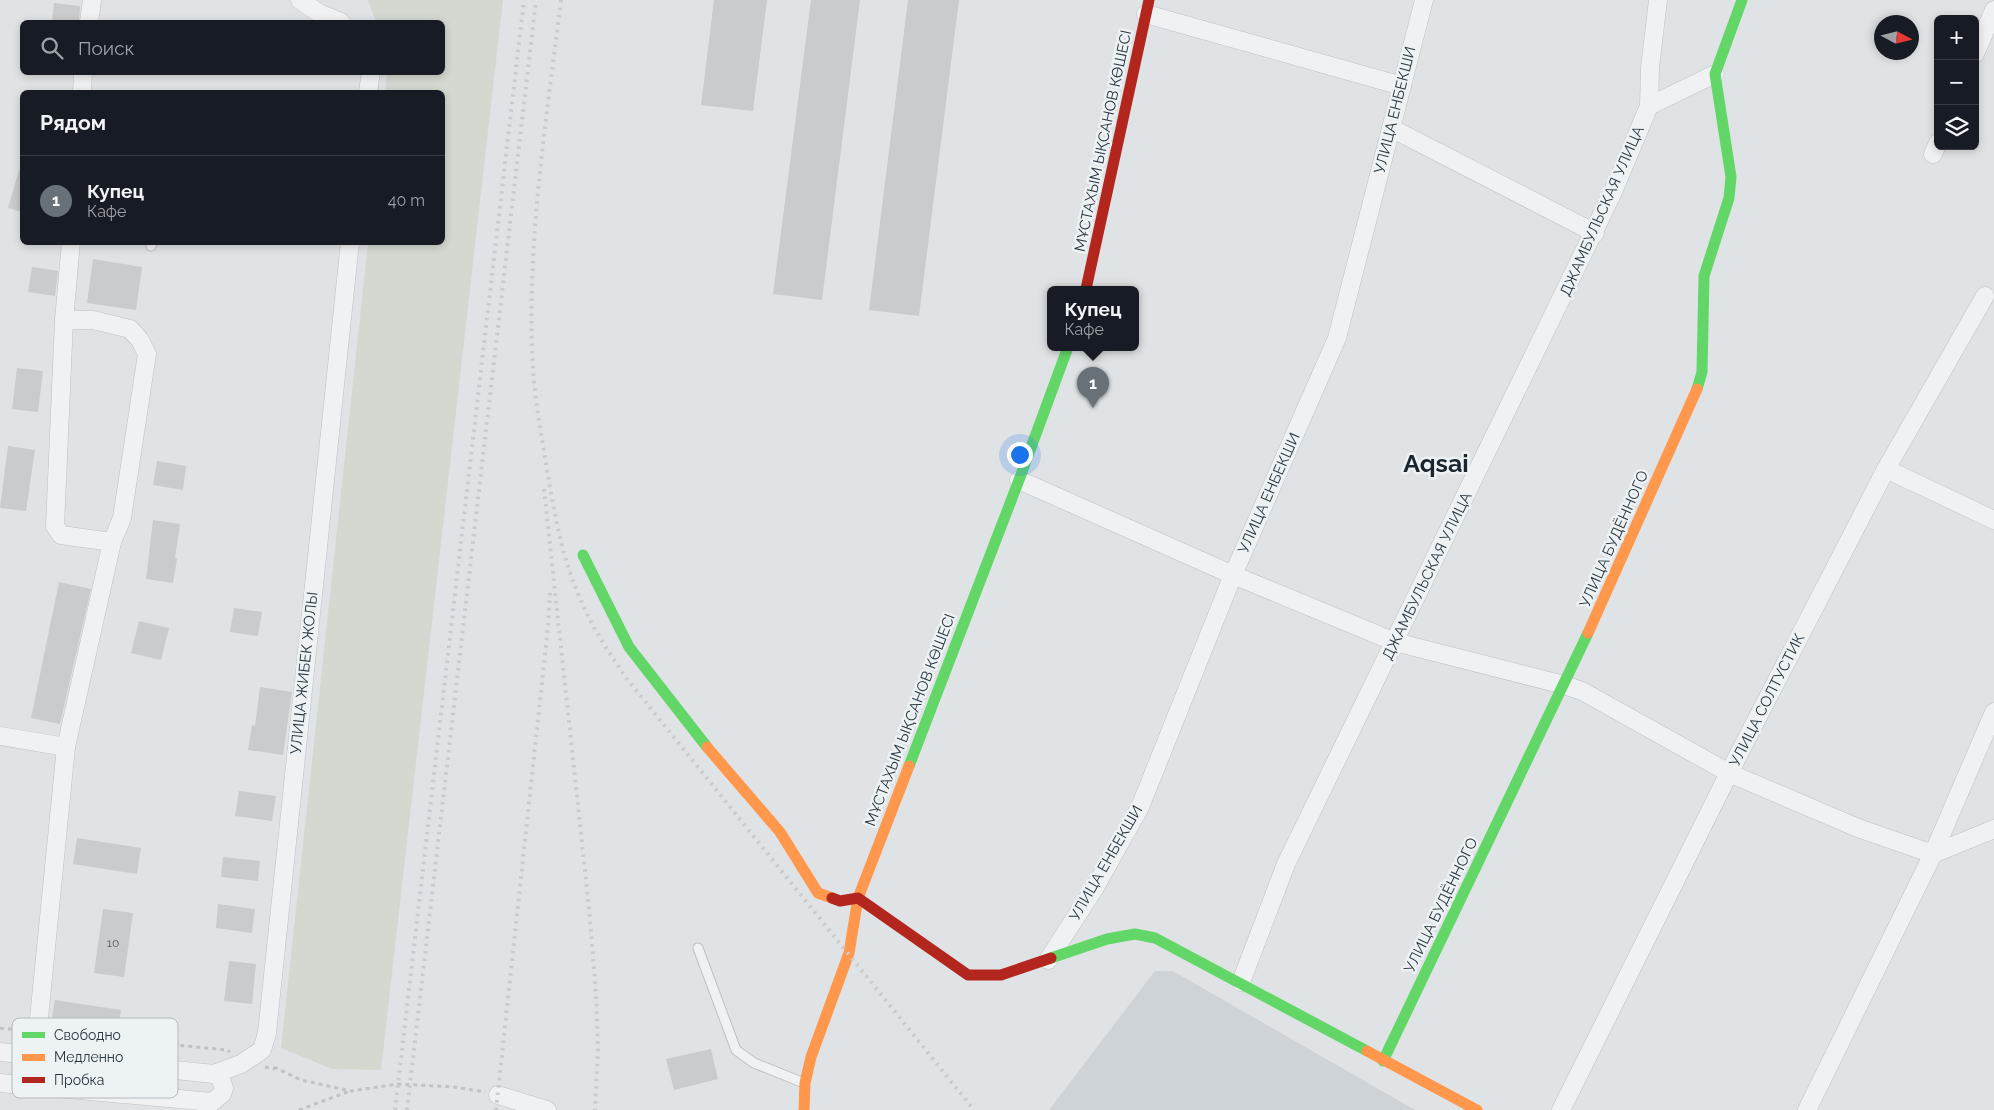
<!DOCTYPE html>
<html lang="ru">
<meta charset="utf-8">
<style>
body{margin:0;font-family:Raleway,sans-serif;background:#20242c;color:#f1f3f6}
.controls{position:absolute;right:15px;top:15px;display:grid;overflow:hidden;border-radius:8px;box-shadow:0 2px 8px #0003}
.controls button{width:45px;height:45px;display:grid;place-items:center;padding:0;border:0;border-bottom:1px solid #363941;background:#171b24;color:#f1f3f6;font:25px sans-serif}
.compass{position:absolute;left:1874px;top:15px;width:45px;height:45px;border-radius:50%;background:#171b24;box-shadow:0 2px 8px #0003;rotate:97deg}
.you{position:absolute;left:1019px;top:454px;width:18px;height:18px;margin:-12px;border:4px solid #fff;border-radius:50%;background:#1a73e8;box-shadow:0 0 0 8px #1a73e833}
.badge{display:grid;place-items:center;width:32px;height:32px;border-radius:50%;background:#687178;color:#fff;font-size:16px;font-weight:700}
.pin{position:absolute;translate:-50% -41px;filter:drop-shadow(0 1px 2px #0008)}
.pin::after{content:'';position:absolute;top:26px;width:18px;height:15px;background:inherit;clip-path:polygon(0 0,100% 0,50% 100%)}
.popup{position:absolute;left:1047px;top:286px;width:92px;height:65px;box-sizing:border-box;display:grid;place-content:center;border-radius:8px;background:#171b24;filter:drop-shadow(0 1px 4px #0005);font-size:16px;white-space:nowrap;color:#9ea1a6}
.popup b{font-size:19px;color:#f1f3f6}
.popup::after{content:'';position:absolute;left:50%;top:100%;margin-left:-10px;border:10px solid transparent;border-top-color:#171b24}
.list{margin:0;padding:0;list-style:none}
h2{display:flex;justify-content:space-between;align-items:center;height:65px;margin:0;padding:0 20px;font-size:21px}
h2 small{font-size:16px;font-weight:400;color:#9ea1a6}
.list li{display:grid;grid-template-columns:32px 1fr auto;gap:15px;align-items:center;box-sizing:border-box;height:90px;padding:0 20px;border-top:1px solid #363941}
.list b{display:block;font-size:19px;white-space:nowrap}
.list p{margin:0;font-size:16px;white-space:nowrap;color:#9ea1a6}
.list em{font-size:16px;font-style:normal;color:#9ea1a6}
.icon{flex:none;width:28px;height:28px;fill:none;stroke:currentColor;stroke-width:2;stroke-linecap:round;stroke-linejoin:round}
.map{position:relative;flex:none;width:1994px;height:1110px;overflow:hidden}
.search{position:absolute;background:#171b24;box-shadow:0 2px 8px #0003;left:20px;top:20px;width:425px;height:55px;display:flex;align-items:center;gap:12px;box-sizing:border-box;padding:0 18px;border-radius:8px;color:#9ea1a6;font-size:19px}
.panel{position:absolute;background:#171b24;box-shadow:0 2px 8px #0003;left:20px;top:90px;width:425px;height:155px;border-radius:8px}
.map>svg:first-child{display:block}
</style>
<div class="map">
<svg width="1994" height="1110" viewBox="0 0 1994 1110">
<rect width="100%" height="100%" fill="#e0e3e5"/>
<polygon fill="#ced3d8" points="1155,971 1173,971 1415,1110 1049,1110"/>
<polygon fill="#d3d9d1" points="368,0 503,0 381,1070 332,1069 281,1048 368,243 442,242 442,92 385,92 387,73 442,72 442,22 376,22"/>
<g fill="#c9cbcd">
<polygon points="714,0 767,0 753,111 701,105"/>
<polygon points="811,0 860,0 822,300 773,294"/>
<polygon points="908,0 959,0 919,316 869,310"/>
<polygon points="54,3 80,6 79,22 52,22"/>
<polygon points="19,170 22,171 22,212 8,208"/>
<polygon points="93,259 142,267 136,310 87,303"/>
<polygon points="32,267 58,271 55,296 28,292"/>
<polygon points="17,368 43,371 38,412 12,409"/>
<polygon points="8,446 35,450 26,511 0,508"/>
<polygon points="157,461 186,466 183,490 153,485"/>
<polygon points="153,520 180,524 175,558 177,559 173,583 146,579"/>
<polygon points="59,582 91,589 60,724 31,718"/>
<polygon points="234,608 262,612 258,636 230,632"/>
<polygon points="139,621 169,628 161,660 131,653"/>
<polygon points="260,687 292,692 283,755 248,750 252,725 255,726"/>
<polygon points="239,791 276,796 272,821 235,816"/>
<polygon points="77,838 141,848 137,874 73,864"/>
<polygon points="223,857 260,861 258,881 221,877"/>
<polygon points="218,904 255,909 252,933 216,928"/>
<polygon points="103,909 133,913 124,977 94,973"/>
<polygon points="229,961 256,964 252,1004 224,1001"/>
<polygon points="55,1000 121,1010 118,1033 51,1023"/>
<polygon points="711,1049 718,1079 674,1090 666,1059"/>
</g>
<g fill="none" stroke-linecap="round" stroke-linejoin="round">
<defs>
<g id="lane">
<polyline points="151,246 153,242"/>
<polyline points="698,948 736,1050 754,1063 804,1083"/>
</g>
<g id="street">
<polyline points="300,0 319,13 341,22"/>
<polyline points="1146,14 1402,86"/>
<polyline points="89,22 92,0"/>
<polyline points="1975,54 1994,10"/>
<polyline points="82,92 83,72"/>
<polyline points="368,92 371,72"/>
<polyline points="1649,106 1715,74"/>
<polyline points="1391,128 1595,233"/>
<polyline points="1933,154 1938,143"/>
<polyline points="64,320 55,526 61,535 112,542"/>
<polyline points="1886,469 1994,520"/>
<polyline points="1019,480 1233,575 1395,642 1564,685 1582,691 1729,773 1858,828 1933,854 1994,829"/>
<polyline points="0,736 66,747"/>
<polyline points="1048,960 1094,889 1140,807 1233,575 1337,338 1424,0"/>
<polyline points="1241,982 1286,864 1612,194 1649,106 1650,68 1658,0"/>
<polyline points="39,1018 66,747 112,542 122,518 147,354 140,340 130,329 93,320 64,320 71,242"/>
<polyline points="0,1052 214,1074 220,1078 224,1088 222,1094 212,1102 0,1083"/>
<polyline points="214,1074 241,1064 262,1050 267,1033 350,242"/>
<polyline points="498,1095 547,1110"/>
<polyline points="1561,1110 1729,773 1886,469 1985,296"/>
<polyline points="1807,1110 1933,854 1994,712"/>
</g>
</defs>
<use href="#lane" stroke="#bec1c3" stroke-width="11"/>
<use href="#street" stroke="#bec1c3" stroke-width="19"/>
<g stroke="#bfc3c6" stroke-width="3" stroke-dasharray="4 4" stroke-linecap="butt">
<polyline points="0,1028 29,1031"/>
<polyline points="45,1032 227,1050 230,1052"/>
<polyline points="265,1067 275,1069"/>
<polyline points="274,1067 301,1080 351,1091 398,1084 454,1087 485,1092"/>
<polyline points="299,1110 350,1091"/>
</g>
<use href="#lane" stroke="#f0f1f2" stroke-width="9"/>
<use href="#street" stroke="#f0f1f2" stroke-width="18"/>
<g stroke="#63d668" stroke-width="11">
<polyline points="1697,389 1702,372 1704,276 1729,198 1731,177 1715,74 1742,0"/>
<polyline points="583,555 629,647 707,747"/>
<polyline points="909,766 1019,480 1068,347"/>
<polyline points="1051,958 1107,939 1135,934 1155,938 1367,1051"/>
<polyline points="1383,1061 1588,633"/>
</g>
<g stroke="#ff974d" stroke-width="11">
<polyline points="1588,633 1697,389"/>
<polyline points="707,747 780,832 818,893 832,898"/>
<polyline points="1367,1051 1477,1110"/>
<polyline points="804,1110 805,1083 811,1057 849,953 858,898 909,766"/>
</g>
<g stroke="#b3261e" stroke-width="11">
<polyline points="1086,289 1149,0"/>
<polyline points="832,898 840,901 858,898 968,975 1001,975 1051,958"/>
</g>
<g stroke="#c9cbcd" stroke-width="4" stroke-dasharray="2.5 5" stroke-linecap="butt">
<path d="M561 0C546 122 526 246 533 369 535 402 542 437 547 470 554 510 561 553 577 591 589 623 608 651 627 679L974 1110"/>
<polyline points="544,489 589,908 596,994 598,1049 595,1110"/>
<polyline points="395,1110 524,0"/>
<polyline points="407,1110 536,0"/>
<polyline points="496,1110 548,627 550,592"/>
</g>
</g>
<g text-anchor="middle" stroke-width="5" stroke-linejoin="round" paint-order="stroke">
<g font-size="12" fill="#515a62">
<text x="113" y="947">10</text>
</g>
<g font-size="15" fill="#28343d" stroke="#edf2f5">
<text transform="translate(1395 110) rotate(-76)" y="5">УЛИЦА ЕНБЕКШИ</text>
<text transform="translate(1103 141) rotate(-78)" y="5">МҰСТАХЫМ ЫҚСАНОВ КӨШЕСІ</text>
<text transform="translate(1602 211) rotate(-66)" y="5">ДЖАМБУЛЬСКАЯ УЛИЦА</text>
<text transform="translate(1269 493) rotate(-66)" y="5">УЛИЦА ЕНБЕКШИ</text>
<text transform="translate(1614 539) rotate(-66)" y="5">УЛИЦА БУДЁННОГО</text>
<text transform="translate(1427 576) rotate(-64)" y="5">ДЖАМБУЛЬСКАЯ УЛИЦА</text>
<text transform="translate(304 673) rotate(-84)" y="5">УЛИЦА ЖИБЕК ЖОЛЫ</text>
<text transform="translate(1767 700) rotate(-63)" y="5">УЛИЦА СОЛТУСТИК</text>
<text transform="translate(910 720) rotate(-69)" y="5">МҰСТАХЫМ ЫҚСАНОВ КӨШЕСІ</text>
<text transform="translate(1106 863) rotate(-60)" y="5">УЛИЦА ЕНБЕКШИ</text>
<text transform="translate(1441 905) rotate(-64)" y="5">УЛИЦА БУДЁННОГО</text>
</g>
<g font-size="25" font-weight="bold" fill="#1a252e" stroke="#edf2f5">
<text x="1436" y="472">Aqsai</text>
</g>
</g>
<rect x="12" y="1018" width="166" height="80" rx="8" fill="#edf2f5" stroke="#b2b9be" stroke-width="1"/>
<rect x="22" y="1032" width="23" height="6" fill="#63d668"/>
<rect x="22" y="1054" width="23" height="7" fill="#ff974d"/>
<rect x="22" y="1077" width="23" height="6" fill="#b3261e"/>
<g font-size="14" fill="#28343d">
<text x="54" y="1040">Свободно</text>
<text x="54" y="1062">Медленно</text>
<text x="54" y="1085">Пробка</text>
</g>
</svg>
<div class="controls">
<button>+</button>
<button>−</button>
<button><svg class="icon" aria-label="layers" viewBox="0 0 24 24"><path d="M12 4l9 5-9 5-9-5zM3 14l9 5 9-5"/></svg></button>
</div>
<svg class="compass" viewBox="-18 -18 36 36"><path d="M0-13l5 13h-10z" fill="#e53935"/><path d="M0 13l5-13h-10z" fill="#9ea1a6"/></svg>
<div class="you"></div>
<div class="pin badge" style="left:1093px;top:408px">1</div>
<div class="popup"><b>Купец</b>Кафе</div>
<div class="search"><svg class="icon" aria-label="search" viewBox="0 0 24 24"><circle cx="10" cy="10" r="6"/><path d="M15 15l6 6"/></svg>Поиск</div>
<section class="panel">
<h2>Рядом<small></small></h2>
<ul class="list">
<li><span class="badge">1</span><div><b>Купец</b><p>Кафе</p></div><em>40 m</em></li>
</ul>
</section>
</div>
